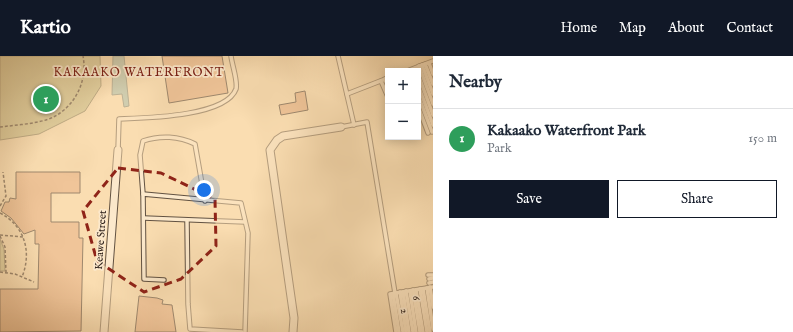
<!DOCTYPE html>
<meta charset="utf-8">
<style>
body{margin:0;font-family:"IM FELL English",serif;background:#f2f2f3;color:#1f2937}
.controls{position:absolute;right:12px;top:12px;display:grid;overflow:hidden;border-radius:0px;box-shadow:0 2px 10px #0003}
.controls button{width:36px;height:36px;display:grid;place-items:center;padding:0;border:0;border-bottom:1px solid #e0e1e3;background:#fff;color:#1f2937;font:20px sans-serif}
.you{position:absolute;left:204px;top:134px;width:14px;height:14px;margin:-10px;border:3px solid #fff;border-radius:50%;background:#1a73e8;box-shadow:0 0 0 6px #1a73e833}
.badge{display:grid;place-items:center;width:26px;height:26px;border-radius:50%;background:#111827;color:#fff;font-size:13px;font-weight:700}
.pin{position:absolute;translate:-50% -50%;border:2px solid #fff;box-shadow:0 1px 4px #0006}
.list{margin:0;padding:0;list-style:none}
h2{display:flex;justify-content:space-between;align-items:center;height:52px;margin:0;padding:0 16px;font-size:17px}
h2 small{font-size:13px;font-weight:400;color:#747a83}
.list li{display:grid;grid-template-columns:26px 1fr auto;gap:12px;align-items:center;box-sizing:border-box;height:60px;padding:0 16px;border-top:1px solid #e0e1e3}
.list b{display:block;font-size:15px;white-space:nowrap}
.list p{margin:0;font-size:13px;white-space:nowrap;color:#747a83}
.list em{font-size:13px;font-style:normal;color:#747a83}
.actions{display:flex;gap:8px;padding:12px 16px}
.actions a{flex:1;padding:9px 0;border:1px solid #111827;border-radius:0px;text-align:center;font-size:14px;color:#111827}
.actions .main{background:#111827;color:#fff}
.map{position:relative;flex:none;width:433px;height:276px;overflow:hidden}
header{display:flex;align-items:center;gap:24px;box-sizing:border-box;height:56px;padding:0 20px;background:#111827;color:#fff}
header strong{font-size:19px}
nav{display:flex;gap:22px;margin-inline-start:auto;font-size:14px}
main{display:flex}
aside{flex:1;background:#fff}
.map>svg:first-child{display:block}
</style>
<header>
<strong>Kartio</strong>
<nav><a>Home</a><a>Map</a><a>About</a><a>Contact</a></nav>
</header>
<main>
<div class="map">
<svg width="433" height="276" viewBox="0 0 433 276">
<rect width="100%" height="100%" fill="#faddb1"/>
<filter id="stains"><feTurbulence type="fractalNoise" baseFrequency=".005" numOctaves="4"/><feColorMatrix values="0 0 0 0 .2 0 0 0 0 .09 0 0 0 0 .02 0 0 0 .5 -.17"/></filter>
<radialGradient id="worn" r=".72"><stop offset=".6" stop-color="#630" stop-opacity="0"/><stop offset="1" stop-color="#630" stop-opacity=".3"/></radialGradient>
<g fill="#c5bf87" stroke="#7a7152">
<polygon points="0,0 100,0 101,30 85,55 39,78 0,84"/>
<polygon points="0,183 4,193 5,215 0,215"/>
</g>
<polygon fill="#9ebbae" stroke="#727e74" points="113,0 124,0 129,50 124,51 122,38 112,39"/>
<g fill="#e4a87c" stroke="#30231d">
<polygon points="162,0 222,0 228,37 169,47"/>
<polygon points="305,35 308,54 281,59 279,49 296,46 295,37"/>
<polygon points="16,116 80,116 80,137 51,137 51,166 79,166 79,182 83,182 81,275 0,276 0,233 38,233 39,188 35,188 35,174 24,178 11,162 1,155 5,146 9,146 10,142 16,143"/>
<polygon points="139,240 157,242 163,244 162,248 172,249 176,276 135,276"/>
</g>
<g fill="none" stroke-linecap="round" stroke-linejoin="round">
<defs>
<g id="service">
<polyline points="338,0 354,69"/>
<polyline points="429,7 433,18"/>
<polyline points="425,8 433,28"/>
<polyline points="422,9 433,38"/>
<polyline points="419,10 433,48"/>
<polyline points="407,15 433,5"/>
<polyline points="418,18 433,59"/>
<polyline points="385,23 388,31"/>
<polyline points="381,25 388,41"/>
<polyline points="418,29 433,69"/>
<polyline points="347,38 388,22"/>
<polyline points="418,39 432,76"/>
<polyline points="418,50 428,77"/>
<polyline points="341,71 367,66 395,237"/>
<path d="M118 94 119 63C144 62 226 61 236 33 238 25 232 9 231 0"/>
<path d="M143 138 140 99 143 85C160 79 179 80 195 88L205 145"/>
<polyline points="144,162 245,166"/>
<polyline points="187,165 188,248 190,273 242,276"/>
<polyline points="428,219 433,219"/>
<polyline points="429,223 433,222"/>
<polyline points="164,224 144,223 143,138 241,147 248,177 245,276"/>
<polyline points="429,227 433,226"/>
<polyline points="430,231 433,251"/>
<polyline points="427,232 433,273"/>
<polyline points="420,233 427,276"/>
<polyline points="423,233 430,276"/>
<polyline points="413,234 420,276"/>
<polyline points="416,234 423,276"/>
<polyline points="406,235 413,276"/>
<polyline points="410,235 416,276"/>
<polyline points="400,236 406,276"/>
<polyline points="403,236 409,276"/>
<polyline points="396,237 403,276"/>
<polyline points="393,238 399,276"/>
<polyline points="396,276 390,238 433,231"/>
</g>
<g id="minor">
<polyline points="104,276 118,94"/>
<polyline points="293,276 294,262 270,94 277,84 283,80 341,71"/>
</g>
</defs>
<use href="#service" stroke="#625242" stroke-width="5.5"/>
<use href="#minor" stroke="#625242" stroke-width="9"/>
<g stroke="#30231d" stroke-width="1.5" stroke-dasharray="3 2" stroke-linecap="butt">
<path d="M0 71C16 69 34 68 49 63 74 53 88 26 83 0"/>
<polyline points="0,150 6,140 3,116"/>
<path d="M0 157C25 170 32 196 22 221"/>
<polyline points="0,179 24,181"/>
<polyline points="0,180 5,191 6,216"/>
<polyline points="0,216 15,218 34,226"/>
</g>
<use href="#service" stroke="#fce9cc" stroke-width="3.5"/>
<use href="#minor" stroke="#fce9cc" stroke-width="7"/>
</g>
<path d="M0 0H433V276H0ZM118 112 161 117 215 143 216 190 181 223 144 236 97 205 83 155Z" fill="#faddb1" fill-opacity=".55" fill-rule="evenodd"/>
<path fill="none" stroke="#8f2418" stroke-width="3" stroke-dasharray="8 5" stroke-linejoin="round" d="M118 112 161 117 215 143 216 190 181 223 144 236 97 205 83 155Z"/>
<g text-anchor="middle" stroke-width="3.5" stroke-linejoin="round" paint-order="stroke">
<g font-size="11" fill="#30231d" stroke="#fce9cc">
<text transform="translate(100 184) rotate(-86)" y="4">Keawe Street</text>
<text transform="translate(417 242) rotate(81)" y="4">6</text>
<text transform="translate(405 255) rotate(81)" y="4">2</text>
</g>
<g font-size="12" letter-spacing="1" fill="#7a1f14" stroke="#fce9cc">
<text x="139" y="20">KAKAAKO WATERFRONT</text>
</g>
</g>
<rect width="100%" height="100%" filter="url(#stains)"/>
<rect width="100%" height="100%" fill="url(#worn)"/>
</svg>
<div class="controls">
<button>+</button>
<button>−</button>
</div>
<div class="you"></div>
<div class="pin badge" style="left:46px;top:43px;background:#2e9e5b">1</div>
</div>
<aside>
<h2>Nearby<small></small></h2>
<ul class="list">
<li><span class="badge" style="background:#2e9e5b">1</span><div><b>Kakaako Waterfront Park</b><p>Park</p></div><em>150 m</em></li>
</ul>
<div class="actions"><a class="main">Save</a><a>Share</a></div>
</aside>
</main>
